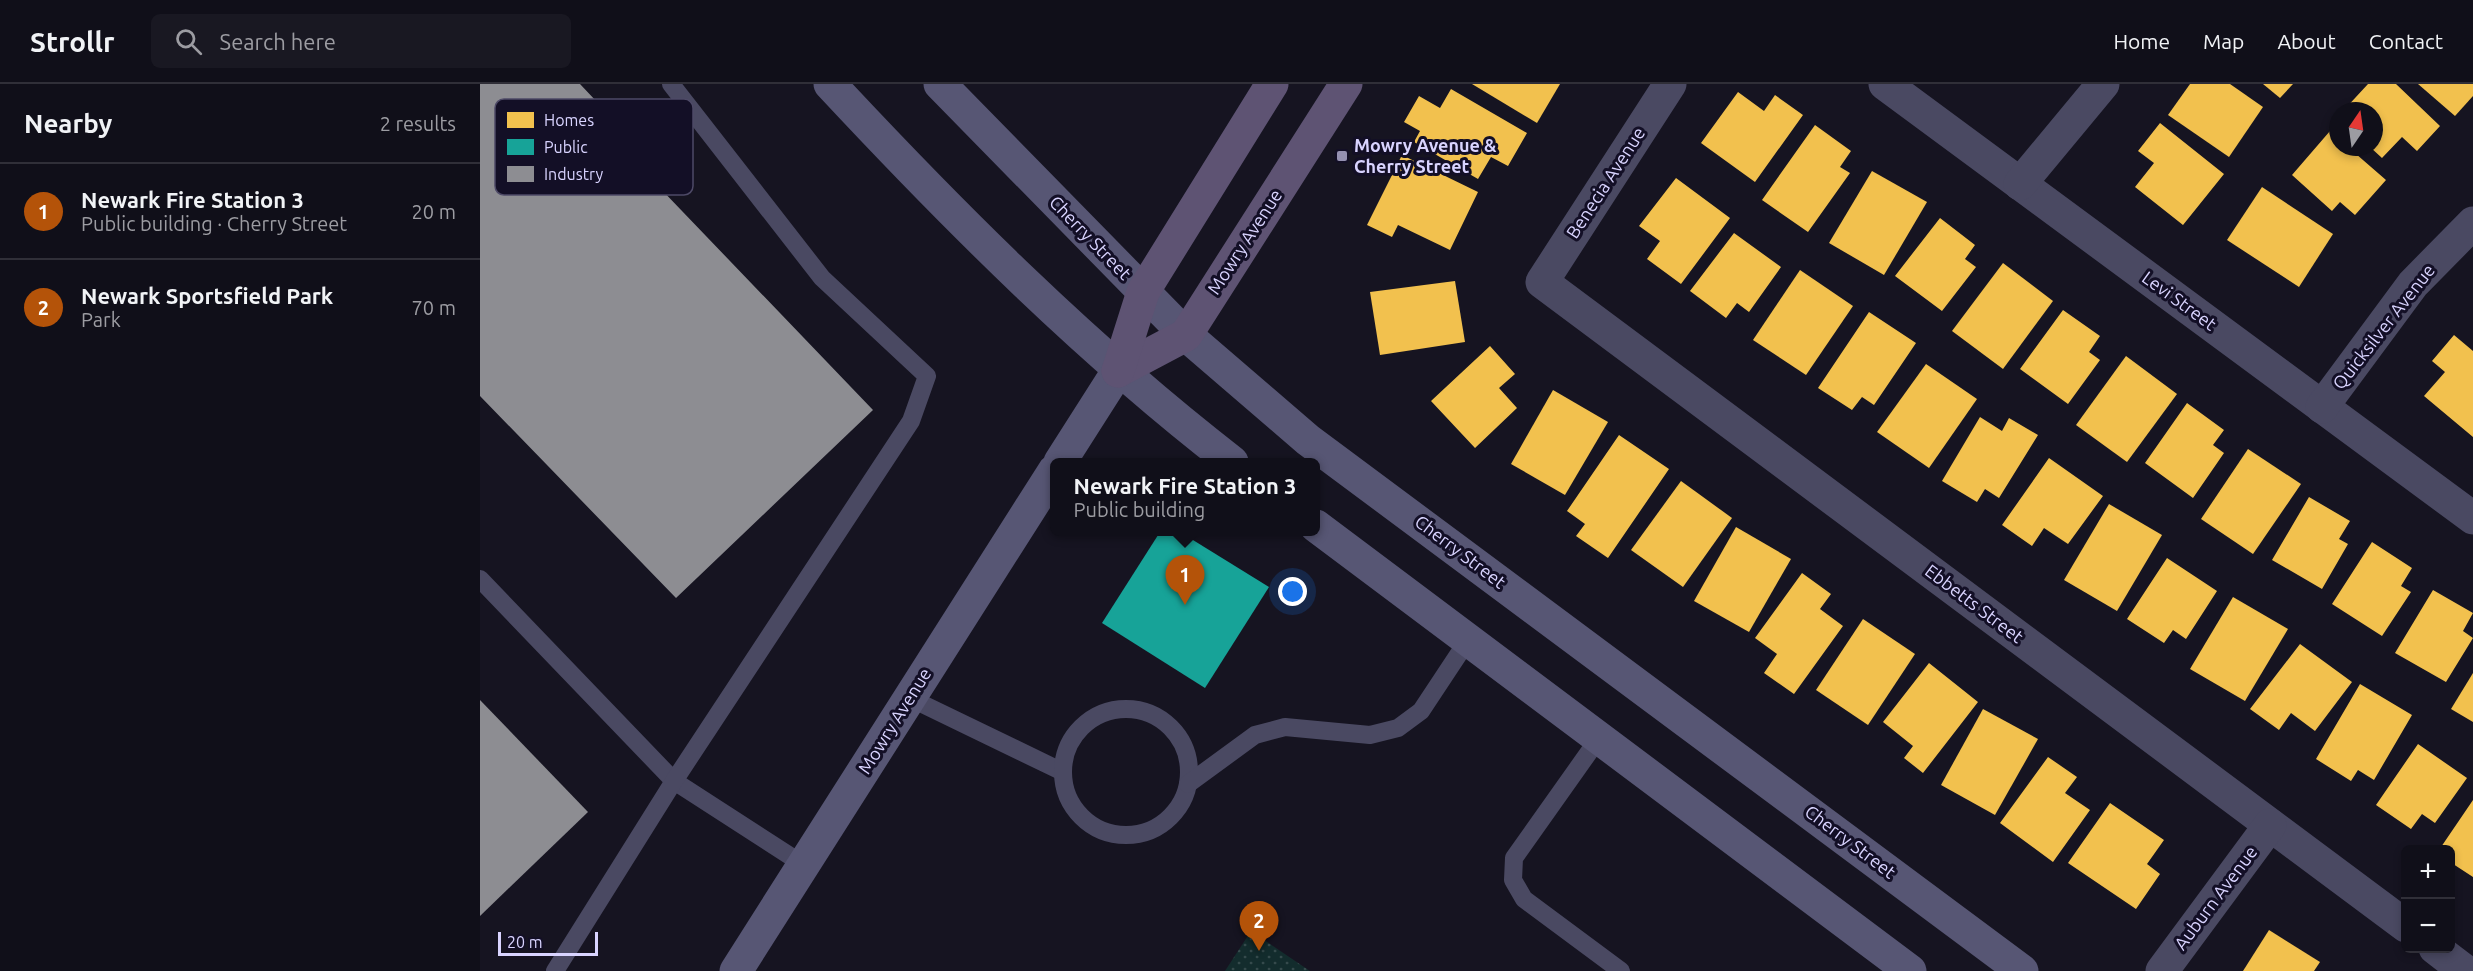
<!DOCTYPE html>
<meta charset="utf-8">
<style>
body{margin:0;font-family:Ubuntu,sans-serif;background:#191822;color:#f1f3f6}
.controls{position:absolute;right:18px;bottom:18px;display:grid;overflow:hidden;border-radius:9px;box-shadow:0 3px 9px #0003}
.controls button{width:54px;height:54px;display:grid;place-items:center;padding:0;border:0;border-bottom:2px solid #302f38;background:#100f19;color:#f1f3f6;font:30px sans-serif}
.compass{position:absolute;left:1849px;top:18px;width:54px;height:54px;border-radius:50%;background:#100f19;box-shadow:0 3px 9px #0003;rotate:13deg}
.scale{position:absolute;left:18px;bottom:15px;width:100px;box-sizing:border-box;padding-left:6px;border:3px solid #d9d4ff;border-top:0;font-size:16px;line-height:21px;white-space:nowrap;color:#d9d4ff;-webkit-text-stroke:4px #130f26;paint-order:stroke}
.you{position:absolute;left:813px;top:508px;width:21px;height:21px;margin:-15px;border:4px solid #fff;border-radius:50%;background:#1a73e8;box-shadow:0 0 0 9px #1a73e833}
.badge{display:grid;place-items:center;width:39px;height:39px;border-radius:50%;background:#b45309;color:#fff;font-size:20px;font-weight:700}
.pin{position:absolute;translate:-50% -50px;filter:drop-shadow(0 2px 3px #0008)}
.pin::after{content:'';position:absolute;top:32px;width:21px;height:18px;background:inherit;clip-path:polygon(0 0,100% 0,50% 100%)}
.popup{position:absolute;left:570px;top:374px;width:270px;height:78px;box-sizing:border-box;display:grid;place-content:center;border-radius:9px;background:#100f19;filter:drop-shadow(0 2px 4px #0005);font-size:20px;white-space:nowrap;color:#9c9ca2}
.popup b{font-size:22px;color:#f1f3f6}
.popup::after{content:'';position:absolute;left:50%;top:100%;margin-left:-12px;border:12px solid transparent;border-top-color:#100f19}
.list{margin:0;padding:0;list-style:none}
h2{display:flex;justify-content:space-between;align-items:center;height:78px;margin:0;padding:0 24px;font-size:26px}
h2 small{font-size:20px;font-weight:400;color:#9c9ca2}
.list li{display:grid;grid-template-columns:39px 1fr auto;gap:18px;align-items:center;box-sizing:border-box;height:96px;padding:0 24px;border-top:2px solid #302f38}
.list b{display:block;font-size:22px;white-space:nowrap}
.list p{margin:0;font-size:20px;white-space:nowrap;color:#9c9ca2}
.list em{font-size:20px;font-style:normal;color:#9c9ca2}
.icon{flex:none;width:33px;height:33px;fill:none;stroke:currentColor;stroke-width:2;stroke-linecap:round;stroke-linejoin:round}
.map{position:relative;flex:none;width:1993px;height:887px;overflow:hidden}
header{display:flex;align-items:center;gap:36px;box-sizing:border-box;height:84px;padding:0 30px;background:#100f19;border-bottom:2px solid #302f38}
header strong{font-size:28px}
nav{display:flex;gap:33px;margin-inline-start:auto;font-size:21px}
.search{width:420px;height:54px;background:#191822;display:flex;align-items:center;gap:15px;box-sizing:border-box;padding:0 21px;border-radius:9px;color:#9c9ca2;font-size:22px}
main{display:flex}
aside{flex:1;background:#100f19}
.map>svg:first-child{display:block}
</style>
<header>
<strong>Strollr</strong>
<div class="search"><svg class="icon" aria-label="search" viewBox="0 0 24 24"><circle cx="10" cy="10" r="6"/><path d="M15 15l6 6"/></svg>Search here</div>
<nav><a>Home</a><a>Map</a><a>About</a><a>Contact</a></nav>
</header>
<main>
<aside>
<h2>Nearby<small>2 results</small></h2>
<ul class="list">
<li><span class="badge">1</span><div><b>Newark Fire Station 3</b><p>Public building · Cherry Street</p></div><em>20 m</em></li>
<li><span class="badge">2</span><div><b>Newark Sportsfield Park</b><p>Park</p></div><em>70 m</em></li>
</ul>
</aside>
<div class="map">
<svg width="1993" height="887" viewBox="0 0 1993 887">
<defs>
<pattern id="grass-dots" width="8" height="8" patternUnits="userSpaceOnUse" patternTransform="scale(1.5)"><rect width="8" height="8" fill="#132c2d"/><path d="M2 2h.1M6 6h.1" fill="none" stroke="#354a4c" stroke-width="1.8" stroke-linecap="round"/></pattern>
</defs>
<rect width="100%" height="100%" fill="#161421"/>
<polygon fill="url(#grass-dots)" points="771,847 830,887 745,887"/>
<g fill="#f2c14e">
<polygon points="992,0 1080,0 1057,39"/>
<polygon points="1710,0 1750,0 1783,23 1749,73 1688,31"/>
<polygon points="1783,0 1813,0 1800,14"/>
<polygon points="1888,0 1916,0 1960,42 1937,67 1922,53 1902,74 1890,63 1894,63 1894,27 1863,27"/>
<polygon points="1938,0 1993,0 1993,12 1975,32"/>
<polygon points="971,5 1047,49 1028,82 1011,73 998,95 934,58 940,47 924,38 939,12 960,24"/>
<polygon points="1258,8 1284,27 1295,11 1323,31 1275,98 1221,59"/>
<polygon points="1680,39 1744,90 1703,141 1655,103 1674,79 1658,67"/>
<polygon points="1335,41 1371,67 1360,83 1370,89 1328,148 1282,116"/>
<polygon points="1850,47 1858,55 1858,63 1868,63 1906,96 1875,131 1860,118 1852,127 1812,91"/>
<polygon points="922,71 998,108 970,166 918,141 912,153 887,141"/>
<polygon points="1392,87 1447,118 1404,191 1349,159"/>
<polygon points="1196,94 1250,134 1201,200 1167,175 1180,157 1159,142"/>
<polygon points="1782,103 1853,150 1819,203 1747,156"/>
<polygon points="1460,134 1495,161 1485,175 1496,183 1462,227 1415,192"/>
<polygon points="1254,149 1301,183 1269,228 1257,219 1246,234 1210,207"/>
<polygon points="1523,179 1573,217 1523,285 1472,247"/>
<polygon points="1320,186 1373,222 1326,291 1273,256"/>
<polygon points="975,197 985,258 900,271 890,208"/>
<polygon points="1583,226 1620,252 1609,268 1620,276 1588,320 1540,285"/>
<polygon points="1389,228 1436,259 1394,321 1382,313 1372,326 1338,304"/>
<polygon points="1974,251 1993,267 1993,353 1944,312 1965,288 1952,277"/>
<polygon points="1010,262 1035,290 1019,304 1037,324 995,364 951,317"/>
<polygon points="1646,272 1697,310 1647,378 1596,341"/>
<polygon points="1446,280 1497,315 1449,384 1397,348"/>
<polygon points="1073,306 1128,338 1085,411 1031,380"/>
<polygon points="1707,319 1744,346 1733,361 1744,369 1713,414 1665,379"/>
<polygon points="1500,333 1522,347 1529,334 1558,351 1519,414 1505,405 1497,418 1462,397"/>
<polygon points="1139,351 1189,385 1128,474 1096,452 1105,440 1087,427"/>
<polygon points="1768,365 1821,400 1773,470 1721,435"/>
<polygon points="1569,374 1623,412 1588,460 1564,444 1552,462 1522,441"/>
<polygon points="1201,397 1252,434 1203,503 1151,466"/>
<polygon points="1829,413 1870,437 1859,455 1868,460 1842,505 1792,476"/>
<polygon points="1629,420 1682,451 1637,527 1584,496"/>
<polygon points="1256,443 1311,475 1269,548 1214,517"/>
<polygon points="1892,458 1932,484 1921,502 1931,508 1902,552 1852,520"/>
<polygon points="1687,474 1737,507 1706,555 1693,546 1684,559 1647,535"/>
<polygon points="1322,489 1351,510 1340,525 1363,542 1314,610 1284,589 1297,570 1275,554"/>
<polygon points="1953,506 1993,529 1983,547 1993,554 1966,598 1915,569"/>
<polygon points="1753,513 1808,545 1765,617 1710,585"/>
<polygon points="1383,535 1435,570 1388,641 1336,606"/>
<polygon points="1820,560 1872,598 1835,647 1811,629 1799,646 1770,625"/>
<polygon points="1449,579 1498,618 1443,689 1424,674 1433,662 1403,638"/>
<polygon points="1993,589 1993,638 1971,625"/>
<polygon points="1880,600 1932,631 1894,696 1878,686 1871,697 1836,675"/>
<polygon points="1503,625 1558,655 1515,731 1461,701"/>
<polygon points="1938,660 1987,694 1955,739 1942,730 1931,745 1896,721"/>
<polygon points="1568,673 1597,693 1585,709 1610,726 1573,778 1520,739"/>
<polygon points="1993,716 1993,793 1970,778 1970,766 1959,766"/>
<polygon points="1630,719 1684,756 1667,780 1680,790 1656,825 1588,779"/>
<polygon points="1789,846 1840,878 1834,887 1763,887"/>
</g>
<polygon fill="#17a398" points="680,448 700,448 789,503 725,604 622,539"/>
<g fill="#8d8d92">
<polygon points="0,0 100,0 117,18 107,28 393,326 196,514 0,312"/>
<polygon points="0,616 108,728 0,832"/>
</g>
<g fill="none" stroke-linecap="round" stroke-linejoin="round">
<g stroke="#4a4962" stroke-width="18">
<polyline points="0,495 194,697 324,781"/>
<polyline points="430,614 583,688"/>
<circle cx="646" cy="688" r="63"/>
<polyline points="1119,654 1034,774 1033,796 1044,815 1141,887"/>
<polyline points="708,700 775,651 805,643 890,651 918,644 941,627 988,556"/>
<polyline points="75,887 194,697 431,337 447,292 342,194 191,0"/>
</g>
<g stroke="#4a4962" stroke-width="33">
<polyline points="1190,0 1062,198 1926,842"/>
<polyline points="1405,0 1993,434"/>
<polyline points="1540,100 1623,0"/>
<polyline points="1842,323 1933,200 1993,139"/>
<polyline points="1955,864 1985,887"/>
<polyline points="1682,887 1790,741"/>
</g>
<g stroke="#575674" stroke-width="33">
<path d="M350 0C476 135 606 265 752 378"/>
<polyline points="460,0 706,251 828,356 1542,887"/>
<polyline points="580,378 638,287"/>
<polyline points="836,442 1430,887"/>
<polyline points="256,887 574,387"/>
</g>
<g stroke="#5e5373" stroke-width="33">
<polyline points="638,287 706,251 866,0"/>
<polyline points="638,287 663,208 792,0"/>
</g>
</g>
<rect fill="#9591b1" stroke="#130f26" stroke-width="2" x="856" y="66" width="12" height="12" rx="3"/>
<g text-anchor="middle" stroke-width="6" stroke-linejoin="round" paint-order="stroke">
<g font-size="18" font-weight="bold" fill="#d9d4ff" stroke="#130f26" text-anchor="start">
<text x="874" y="68">Mowry Avenue &amp;<tspan x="874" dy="21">Cherry Street</tspan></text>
</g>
<g font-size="18" fill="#d9d4ff" stroke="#130f26">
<text transform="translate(1126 99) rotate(-57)" y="6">Benecia Avenue</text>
<text transform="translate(610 154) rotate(46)" y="6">Cherry Street</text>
<text transform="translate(765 158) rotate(-57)" y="6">Mowry Avenue</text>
<text transform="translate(1699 217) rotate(36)" y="6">Levi Street</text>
<text transform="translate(1904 243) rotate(-52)" y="6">Quicksilver Avenue</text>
<text transform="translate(980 468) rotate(37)" y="6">Cherry Street</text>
<text transform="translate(1494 520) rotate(37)" y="6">Ebbetts Street</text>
<text transform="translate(415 637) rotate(-58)" y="6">Mowry Avenue</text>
<text transform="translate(1370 758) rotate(37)" y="6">Cherry Street</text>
<text transform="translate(1736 814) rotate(-53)" y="6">Auburn Avenue</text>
</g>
</g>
<rect x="15" y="15" width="198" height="96" rx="9" fill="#130f26" stroke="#4e4a67" stroke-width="1.5"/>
<rect x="27" y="28" width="27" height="16" fill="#f2c14e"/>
<rect x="27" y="55" width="27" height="16" fill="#17a398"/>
<rect x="27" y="82" width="27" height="16" fill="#8d8d92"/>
<g font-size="16" fill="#d9d4ff">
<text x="64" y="42">Homes</text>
<text x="64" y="69">Public</text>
<text x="64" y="96">Industry</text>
</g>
</svg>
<div class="controls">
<button>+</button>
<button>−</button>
</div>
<svg class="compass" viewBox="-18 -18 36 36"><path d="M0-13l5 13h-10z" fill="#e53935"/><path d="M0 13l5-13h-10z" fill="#9c9ca2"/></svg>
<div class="scale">20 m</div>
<div class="you"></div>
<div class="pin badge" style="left:705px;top:521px">1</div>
<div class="popup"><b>Newark Fire Station 3</b>Public building</div>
<div class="pin badge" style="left:779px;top:867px">2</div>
</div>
</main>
